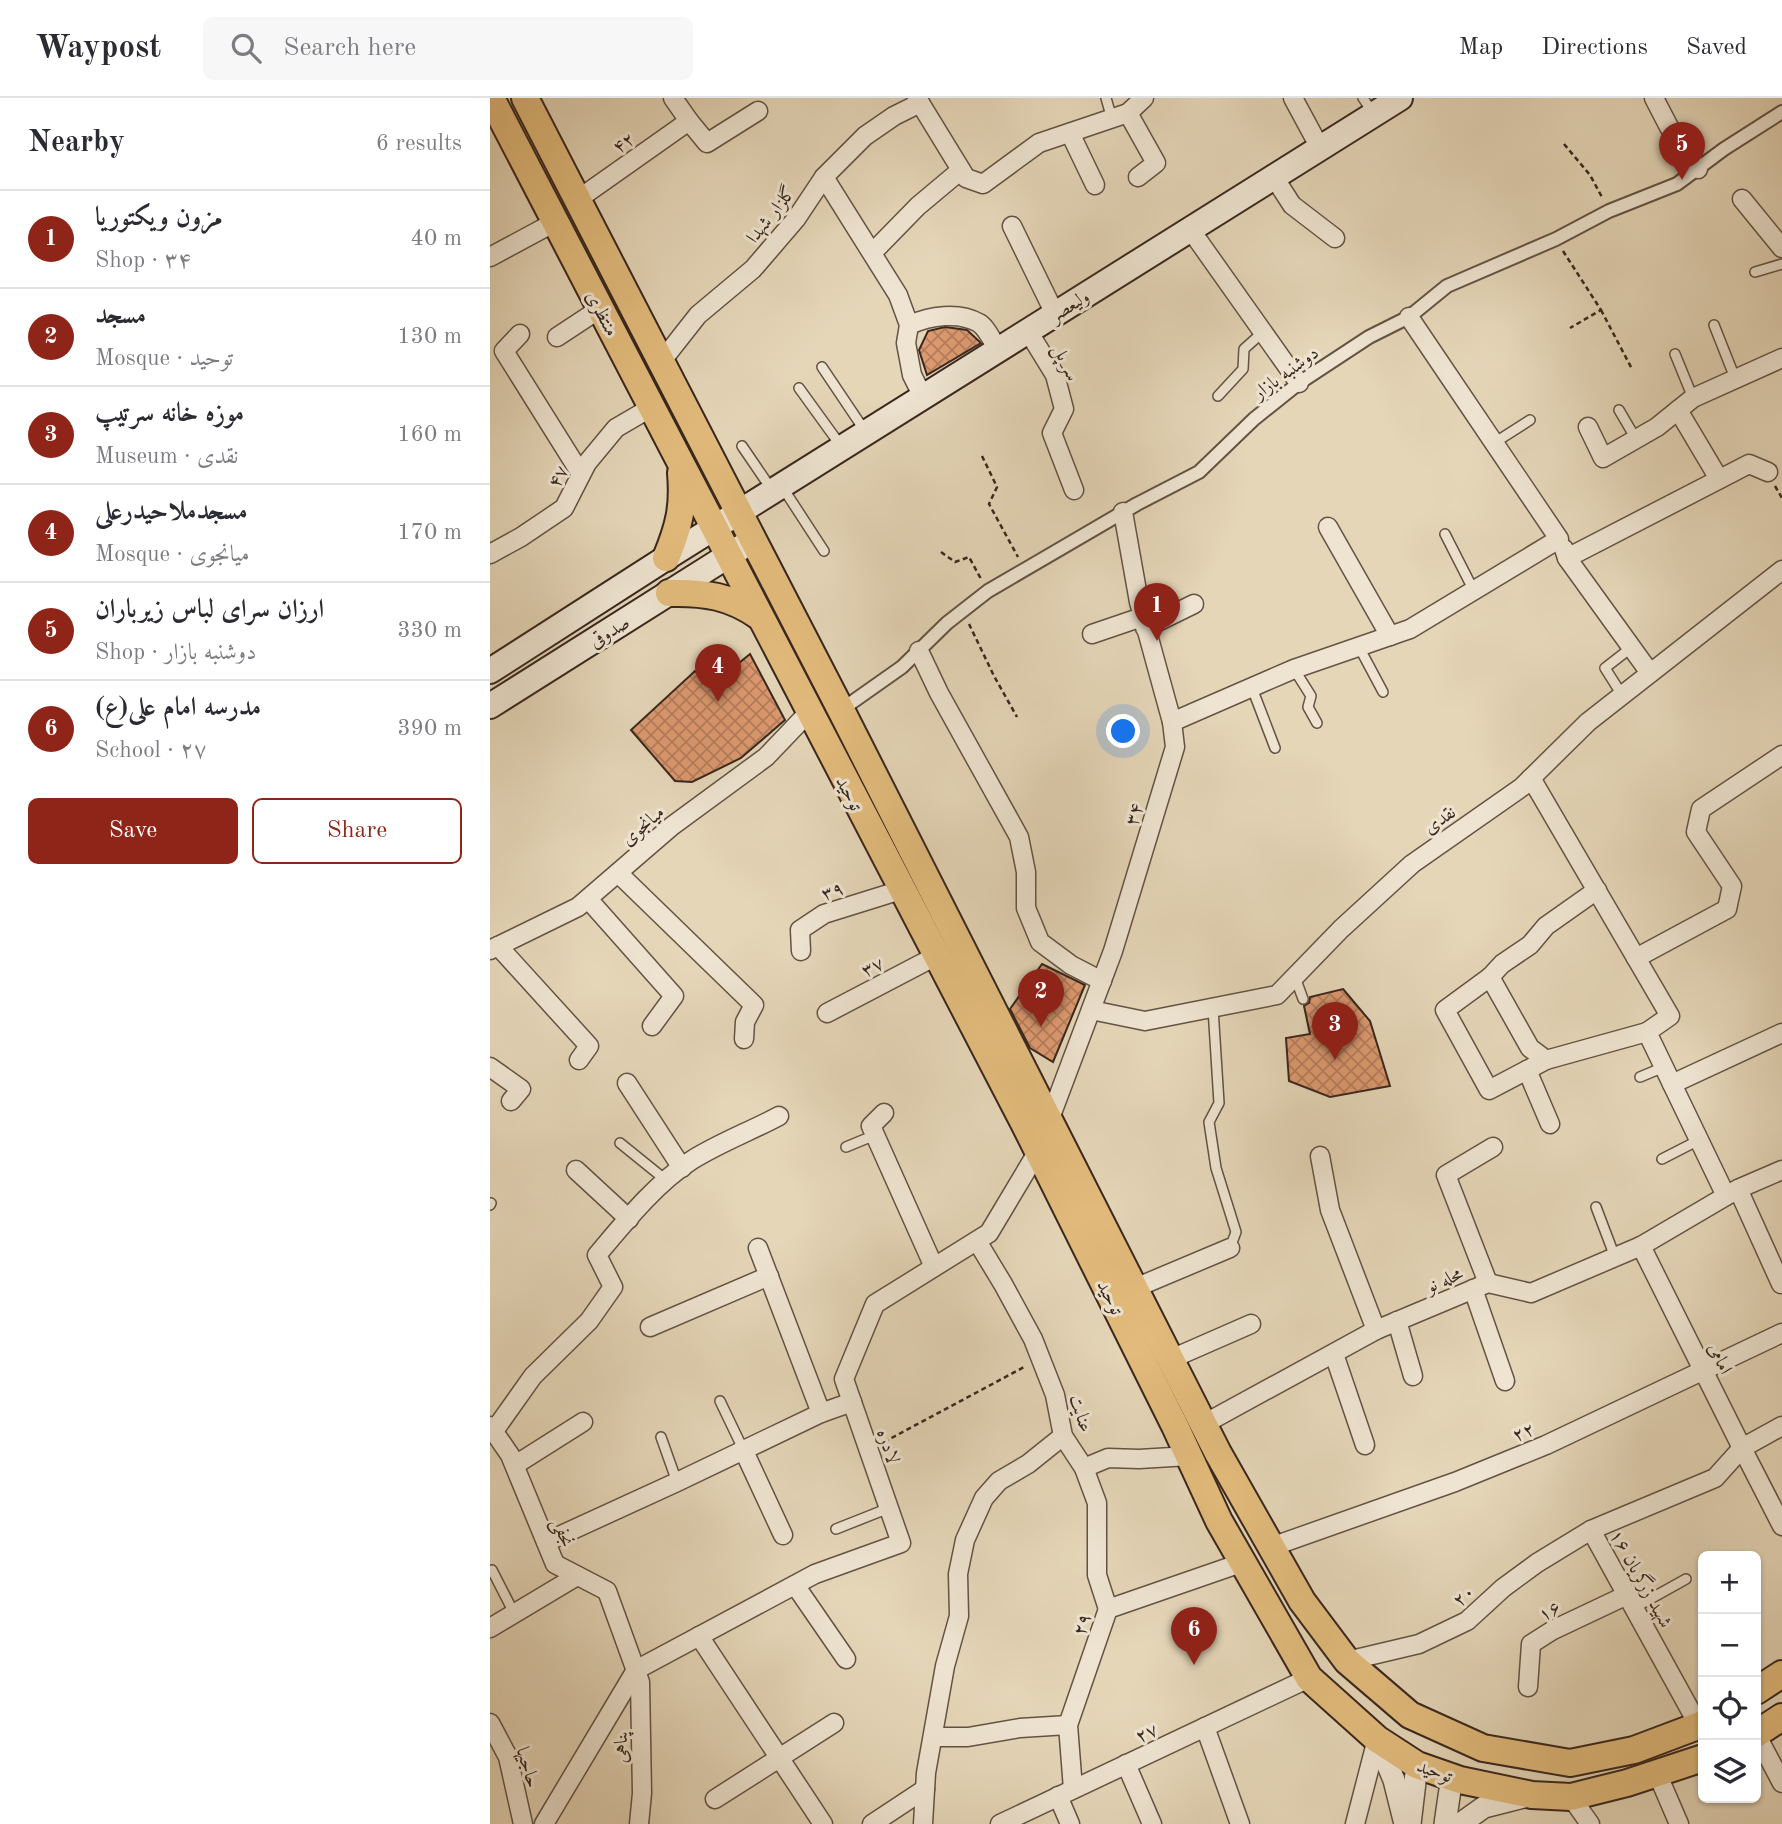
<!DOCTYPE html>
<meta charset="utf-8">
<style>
body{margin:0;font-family:"Old Standard TT",Amiri,serif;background:#f7f7f7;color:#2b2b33}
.controls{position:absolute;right:21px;bottom:21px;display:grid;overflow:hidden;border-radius:10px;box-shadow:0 2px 5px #0004}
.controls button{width:63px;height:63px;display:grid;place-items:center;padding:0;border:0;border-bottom:2px solid #e1e1e2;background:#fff;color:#2b2b33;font:35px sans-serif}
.you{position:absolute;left:634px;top:634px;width:24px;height:24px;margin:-18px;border:5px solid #fff;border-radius:50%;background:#1a73e8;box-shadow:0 0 0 10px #1a73e833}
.badge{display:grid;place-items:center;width:46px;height:46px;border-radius:50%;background:#8f2418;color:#fff;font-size:23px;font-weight:700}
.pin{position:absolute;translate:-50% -58px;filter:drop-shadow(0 2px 4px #0008)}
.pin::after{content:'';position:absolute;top:37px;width:24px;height:21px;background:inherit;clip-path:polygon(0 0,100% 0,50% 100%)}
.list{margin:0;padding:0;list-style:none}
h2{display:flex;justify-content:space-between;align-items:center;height:91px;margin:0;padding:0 28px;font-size:30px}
h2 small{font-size:23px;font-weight:400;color:#7c7c81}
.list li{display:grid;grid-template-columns:46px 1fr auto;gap:21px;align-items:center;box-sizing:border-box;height:98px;padding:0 28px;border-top:2px solid #e1e1e2}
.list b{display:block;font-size:26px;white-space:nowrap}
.list p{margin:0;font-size:23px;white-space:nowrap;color:#7c7c81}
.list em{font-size:23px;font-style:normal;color:#7c7c81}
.actions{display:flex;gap:14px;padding:21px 28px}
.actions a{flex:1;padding:16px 0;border:2px solid #8f2418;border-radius:10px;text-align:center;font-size:24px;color:#8f2418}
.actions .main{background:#8f2418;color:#fff}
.icon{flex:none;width:38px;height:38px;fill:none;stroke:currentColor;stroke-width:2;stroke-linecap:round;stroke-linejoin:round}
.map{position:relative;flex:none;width:1292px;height:1726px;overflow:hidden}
header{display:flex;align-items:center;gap:42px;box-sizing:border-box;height:98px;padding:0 35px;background:#fff;border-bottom:2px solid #e1e1e2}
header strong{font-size:33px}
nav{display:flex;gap:38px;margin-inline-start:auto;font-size:24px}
.search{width:490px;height:63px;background:#f7f7f7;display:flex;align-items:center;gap:18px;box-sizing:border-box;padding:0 24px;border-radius:10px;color:#7c7c81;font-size:26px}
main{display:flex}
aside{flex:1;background:#fff}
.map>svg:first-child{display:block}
</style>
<header>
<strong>Waypost</strong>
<div class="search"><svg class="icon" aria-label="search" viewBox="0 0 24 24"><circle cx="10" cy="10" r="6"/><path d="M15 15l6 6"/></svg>Search here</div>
<nav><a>Map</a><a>Directions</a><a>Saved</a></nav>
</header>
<main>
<aside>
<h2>Nearby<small>6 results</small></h2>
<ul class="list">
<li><span class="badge">1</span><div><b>مزون ویکتوریا</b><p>Shop · ۳۴</p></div><em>40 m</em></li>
<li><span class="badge">2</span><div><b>مسجد</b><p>Mosque · توحید</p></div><em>130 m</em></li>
<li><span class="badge">3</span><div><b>موزه خانه سرتیپ</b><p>Museum · نقدی</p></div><em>160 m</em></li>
<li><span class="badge">4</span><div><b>مسجدملاحیدرعلی</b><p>Mosque · میانجوی</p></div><em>170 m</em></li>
<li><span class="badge">5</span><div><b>ارزان سرای لباس زیرباران</b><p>Shop · دوشنبه بازار</p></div><em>330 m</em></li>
<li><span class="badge">6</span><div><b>مدرسه امام علی(ع)</b><p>School · ۲۷</p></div><em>390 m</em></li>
</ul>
<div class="actions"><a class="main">Save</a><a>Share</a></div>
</aside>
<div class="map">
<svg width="1292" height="1726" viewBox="0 0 1292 1726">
<defs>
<pattern id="building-cross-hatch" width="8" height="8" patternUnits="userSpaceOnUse" patternTransform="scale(1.75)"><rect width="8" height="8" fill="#dd996f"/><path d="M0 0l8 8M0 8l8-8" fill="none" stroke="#b47d5b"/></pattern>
</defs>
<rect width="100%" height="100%" fill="#e5d6b8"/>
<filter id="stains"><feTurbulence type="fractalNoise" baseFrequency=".00286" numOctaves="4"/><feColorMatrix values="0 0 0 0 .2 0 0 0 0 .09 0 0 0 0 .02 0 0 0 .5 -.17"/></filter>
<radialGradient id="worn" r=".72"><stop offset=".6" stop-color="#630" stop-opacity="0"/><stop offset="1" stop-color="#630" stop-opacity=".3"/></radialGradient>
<g fill="url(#building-cross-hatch)" stroke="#38271e" stroke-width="2">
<polygon points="455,229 477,232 491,245 437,277 429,252 438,233"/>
<polygon points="260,556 295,622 251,660 202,684 185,683 141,632 205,573 222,587"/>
<polygon points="552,866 595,887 563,964 540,950 520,911"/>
<polygon points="853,891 880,923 900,988 840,999 799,983 796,940 820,936 814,908 819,905 820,899"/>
</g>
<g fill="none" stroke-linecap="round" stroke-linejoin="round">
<defs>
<g id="service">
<polyline points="616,0 622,21"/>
<polyline points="873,0 883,15"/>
<polyline points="1265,174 1292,166"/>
<polyline points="1224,227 1245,280"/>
<polyline points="1185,256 1203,300"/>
<polyline points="332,269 375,333"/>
<polyline points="309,290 351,348"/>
<polyline points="728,298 753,271 754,251 773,234"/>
<polyline points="1129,312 1146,341"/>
<polyline points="1004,345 1040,322"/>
<polyline points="252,348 282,392"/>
<polyline points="293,390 334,453"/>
<polyline points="955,436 984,493"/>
<polyline points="869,549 893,594"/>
<polyline points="804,571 821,598 818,609 827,625"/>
<polyline points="762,590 785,650"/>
<polyline points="1132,597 1115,570 1142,549"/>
<polyline points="805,879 813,901"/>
<polyline points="723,910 729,1005 719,1024 726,1070 746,1134 740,1150"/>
<polyline points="1150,979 1174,969"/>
<polyline points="130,1045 177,1083"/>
<polyline points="356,1049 385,1037"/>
<polyline points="1172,1061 1209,1042"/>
<polyline points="0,1107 1,1105"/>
<polyline points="1106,1109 1125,1159"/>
<polyline points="230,1303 253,1351"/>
<polyline points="171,1339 187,1384"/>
<polyline points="346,1431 399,1410"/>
<polyline points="2,1472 24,1515"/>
<polyline points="1144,1510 1196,1481"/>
</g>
<polyline id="pedestrian" points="351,612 412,569 457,525 498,493 647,406 709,374 764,321 809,285 879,239 919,219 957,188 1066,141 1119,113 1187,86 1234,51 1292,14"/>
<g id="minor">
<polyline points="183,0 199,23"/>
<polyline points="427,0 476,80 493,86 549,45 638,15 654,0"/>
<polyline points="803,0 830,50"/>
<polyline points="1164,0 1179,29 1208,71"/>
<polyline points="638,15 666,65 648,79"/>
<polyline points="580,35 605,87"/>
<polyline points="334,79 408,197 419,227 416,245 422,277 433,299"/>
<polyline points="784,79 802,107 845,140"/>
<polyline points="1252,101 1292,150"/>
<polyline points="87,102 199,23 217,45 268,13"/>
<polyline points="522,128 565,216"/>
<polyline points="700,131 809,285"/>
<polyline points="383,154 428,108 471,72"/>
<polyline points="0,159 65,124"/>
<path d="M419 227C440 218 468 213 489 225 497 230 503 244 508 252"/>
<polyline points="538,233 565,277 574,311 562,335 584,392"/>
<polyline points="30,236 14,253 91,376"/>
<polyline points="67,239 111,210"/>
<polyline points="171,264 208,217 263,171 306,121 334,79 375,38 404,18 430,5"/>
<polyline points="1188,312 1229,381"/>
<polyline points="1098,329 1113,360 1167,329 1203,300 1292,260"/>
<polyline points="838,429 900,538"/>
<polyline points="1074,451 1077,460 1160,575"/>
<polyline points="0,456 31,439 74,410 97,365 126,330 162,309"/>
<polyline points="1077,460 1259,366 1278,374"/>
<polyline points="655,530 704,506"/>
<polyline points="602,536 652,519"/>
<polyline points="429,553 449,595 529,739 536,774 536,810 550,844 581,867 612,883"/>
<polyline points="682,624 804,571 920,531 1069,441 919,219"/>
<polyline points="1041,680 1180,918 1157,934 1236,1098"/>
<polyline points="128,775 264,907 255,924 254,941"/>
<polyline points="1107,792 1056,828 1040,847 1012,866 1000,879 1040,950 1056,962 1157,934"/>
<polyline points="98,801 184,898 162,928"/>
<polyline points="8,848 99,948 89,962"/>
<polyline points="0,852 88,809 182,728 276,659 319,614"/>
<polyline points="311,853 310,832 334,816 411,792"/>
<polyline points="1146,860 1237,811 1242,788 1206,734 1211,711 1292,657"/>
<polyline points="1000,879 955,912 999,992 1056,962"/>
<polyline points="601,912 655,923 787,897 851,831 922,766 1032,689 1098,624 1292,472"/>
<polyline points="337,915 446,858"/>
<polyline points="0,969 31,991 21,1003"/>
<polyline points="1037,972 1060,1026"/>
<polyline points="137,985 192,1070"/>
<polyline points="1182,986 1292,935"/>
<polyline points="394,1015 381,1028 444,1169"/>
<polyline points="559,1023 623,853 685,649 682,624 649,504 633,414"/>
<polyline points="830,1058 840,1112 886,1232"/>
<polyline points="86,1072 139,1121"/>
<polyline points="1248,1091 1291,1186"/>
<polyline points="487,1143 513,1186 543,1241 565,1297 573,1338 594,1370 607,1405 607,1477 618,1511"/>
<polyline points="1151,1148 1252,1350 1292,1328"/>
<polyline points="268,1150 331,1315"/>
<polyline points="998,1185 956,1077 1003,1049"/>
<polyline points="645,1190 740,1150"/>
<polyline points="983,1191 1015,1283"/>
<polyline points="907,1223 923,1278"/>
<polyline points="160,1229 279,1178"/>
<polyline points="844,1256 875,1347"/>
<polyline points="681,1261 761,1226"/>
<polyline points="714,1326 886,1232 998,1185 1041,1195 1151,1148 1248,1091 1292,1072"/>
<polyline points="0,1328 20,1357 65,1466 117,1493 150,1584 152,1695 149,1726"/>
<path d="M4 1333 43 1278 99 1223 123 1189 107 1157C135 1124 165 1086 202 1062 229 1045 261 1033 289 1018"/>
<polyline points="253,1351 293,1437"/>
<polyline points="25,1367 93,1324"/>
<polyline points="594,1370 618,1360 649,1361 699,1358"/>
<polyline points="56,1444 187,1384 331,1315 362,1304"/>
<polyline points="781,1449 965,1384 1056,1347 1292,1235"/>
<polyline points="305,1487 356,1561"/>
<polyline points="0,1530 87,1478"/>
<polyline points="209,1538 333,1726"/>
<polyline points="857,1563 929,1546 977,1523 1013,1490 1047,1465 1101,1432"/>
<polyline points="146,1572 325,1476 411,1445 354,1281 385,1206 499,1135 548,1053"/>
<polyline points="1038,1589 1041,1546 1063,1532 1137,1497"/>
<polyline points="0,1625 18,1659 33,1726"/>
<polyline points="1209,1628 1101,1432 1225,1380 1252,1350 1292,1428"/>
<polyline points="715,1629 750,1726"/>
<polyline points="1266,1636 1292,1685"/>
<polyline points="443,1639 478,1639 530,1630 578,1627"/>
<polyline points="636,1666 662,1726"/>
<polyline points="1167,1675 1189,1726"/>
<polyline points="583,1691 578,1627 618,1511 751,1465"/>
<polyline points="568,1698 580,1726"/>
<polyline points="1081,1699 1100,1726"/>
<polyline points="225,1701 344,1625"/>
<polyline points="54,1726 146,1572"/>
<polyline points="382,1726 435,1691"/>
<polyline points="433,1726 436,1675 455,1568 469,1518 468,1476 475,1442 494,1400 509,1383 538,1366 573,1338"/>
<polyline points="510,1726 819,1580"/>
<polyline points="865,1726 887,1641"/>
</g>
<g id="tertiary">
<polyline points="887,1641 904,1682 915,1726"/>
<polyline points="920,1726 927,1667"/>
<polyline points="955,1726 962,1678"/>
<polyline points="970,1726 994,1709 1038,1698"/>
</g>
<g id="secondary">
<polyline points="0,573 176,460 910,0"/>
<polyline points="0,608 263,442"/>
</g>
<g id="primary">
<polyline points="1,0 534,1025 685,1328 729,1423 819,1580 887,1641 927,1667 970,1682 1042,1697 1081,1699 1137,1685 1213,1660"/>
<polyline points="35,0 351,612 728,1355 812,1503 857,1563 920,1617 993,1650 1080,1665 1144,1652 1213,1626"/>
<path d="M176 460C189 429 194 409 191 375"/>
<path d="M179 495C214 494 241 498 270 519"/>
<polyline points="1266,1593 1292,1576"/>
<polyline points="1266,1636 1292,1619"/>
</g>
</defs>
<use href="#service" stroke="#635344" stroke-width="12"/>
<use href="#pedestrian" stroke="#635344" stroke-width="16"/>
<use href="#minor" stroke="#635344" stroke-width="21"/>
<use href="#tertiary" stroke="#635344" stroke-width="24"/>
<use href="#secondary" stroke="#38271e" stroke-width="28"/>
<use href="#primary" stroke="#38271e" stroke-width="30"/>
<g stroke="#38271e" stroke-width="2.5" stroke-dasharray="5 3.5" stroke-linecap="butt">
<polyline points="1074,46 1100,77 1113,101"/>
<polyline points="1073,153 1111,212 1080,230"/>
<polyline points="1111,212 1142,271"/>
<polyline points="492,358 507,389 499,406 528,459"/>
<polyline points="1285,388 1292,400"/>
<polyline points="451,454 465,464 479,459 491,481"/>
<polyline points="479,526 504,578 527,619"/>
<polyline points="394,1344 536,1268"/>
</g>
<use href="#service" stroke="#eee4d1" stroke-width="9"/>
<use href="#pedestrian" stroke="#eee4d1" stroke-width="12"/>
<use href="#minor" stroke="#eee4d1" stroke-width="18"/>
<use href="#tertiary" stroke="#eee4d1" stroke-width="21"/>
<use href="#secondary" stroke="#eee4d1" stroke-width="24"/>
<use href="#primary" stroke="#e2bb7c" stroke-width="26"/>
</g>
<g text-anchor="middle" stroke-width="6" stroke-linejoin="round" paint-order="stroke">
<g font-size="19" fill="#38271e" stroke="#eee4d1">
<text transform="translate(133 44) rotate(-35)" y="7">۴۲</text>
<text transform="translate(280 116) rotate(-52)" y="7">گلزار شهدا</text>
<text transform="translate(579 207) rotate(-32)" y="7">ولیعصر</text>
<text transform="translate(113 215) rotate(62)" y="7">منتظری</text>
<text transform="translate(577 264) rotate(65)" y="7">سر پل</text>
<text transform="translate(795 274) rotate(-36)" y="7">دوشنبه بازار</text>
<text transform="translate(67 378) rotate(-63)" y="7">۴۷</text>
<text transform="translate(119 533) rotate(-32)" y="7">صدوقی</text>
<text transform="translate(360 695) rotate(62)" y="7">توحید</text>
<text transform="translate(643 716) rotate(-73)" y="7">۳۴</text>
<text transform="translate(949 721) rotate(-35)" y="7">نقدی</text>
<text transform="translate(152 727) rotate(-41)" y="7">میانجوی</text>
<text transform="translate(342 792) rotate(-20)" y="7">۳۹</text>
<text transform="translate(382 868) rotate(-27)" y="7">۳۷</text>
<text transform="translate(954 1181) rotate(-23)" y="7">محله نو</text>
<text transform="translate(621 1199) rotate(63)" y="7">توحید</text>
<text transform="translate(1231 1260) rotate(64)" y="7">امامی</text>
<text transform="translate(592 1315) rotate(73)" y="7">عنایت</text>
<text transform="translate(1033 1333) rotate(-23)" y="7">۲۲</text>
<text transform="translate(399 1348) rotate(71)" y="7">لادره</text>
<text transform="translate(74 1434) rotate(68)" y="7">نجفی</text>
<text transform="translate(1152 1480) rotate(61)" y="7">۱۶ شهید زرگریان</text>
<text transform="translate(973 1497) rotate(-40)" y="7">۲۰</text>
<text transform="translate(1059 1512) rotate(-28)" y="7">۱۶</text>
<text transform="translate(591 1526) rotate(-71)" y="7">۲۹</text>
<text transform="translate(656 1634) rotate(-25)" y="7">۲۷</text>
<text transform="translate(130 1649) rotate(-91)" y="7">پناهی</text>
<text transform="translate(39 1669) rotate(73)" y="7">حاجیها</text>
<text transform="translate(945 1672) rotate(20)" y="7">توحید</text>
</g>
</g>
<rect width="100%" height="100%" filter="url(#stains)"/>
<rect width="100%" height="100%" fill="url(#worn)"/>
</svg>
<div class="controls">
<button>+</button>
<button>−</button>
<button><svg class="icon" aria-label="locate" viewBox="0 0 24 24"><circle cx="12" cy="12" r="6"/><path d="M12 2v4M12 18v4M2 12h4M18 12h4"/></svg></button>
<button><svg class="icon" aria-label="layers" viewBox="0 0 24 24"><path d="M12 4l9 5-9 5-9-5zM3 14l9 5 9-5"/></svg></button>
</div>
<div class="you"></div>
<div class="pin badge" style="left:667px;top:543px">1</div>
<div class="pin badge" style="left:551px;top:929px">2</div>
<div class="pin badge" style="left:845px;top:962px">3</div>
<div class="pin badge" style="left:228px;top:604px">4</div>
<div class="pin badge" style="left:1192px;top:82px">5</div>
<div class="pin badge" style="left:704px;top:1567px">6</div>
</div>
</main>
